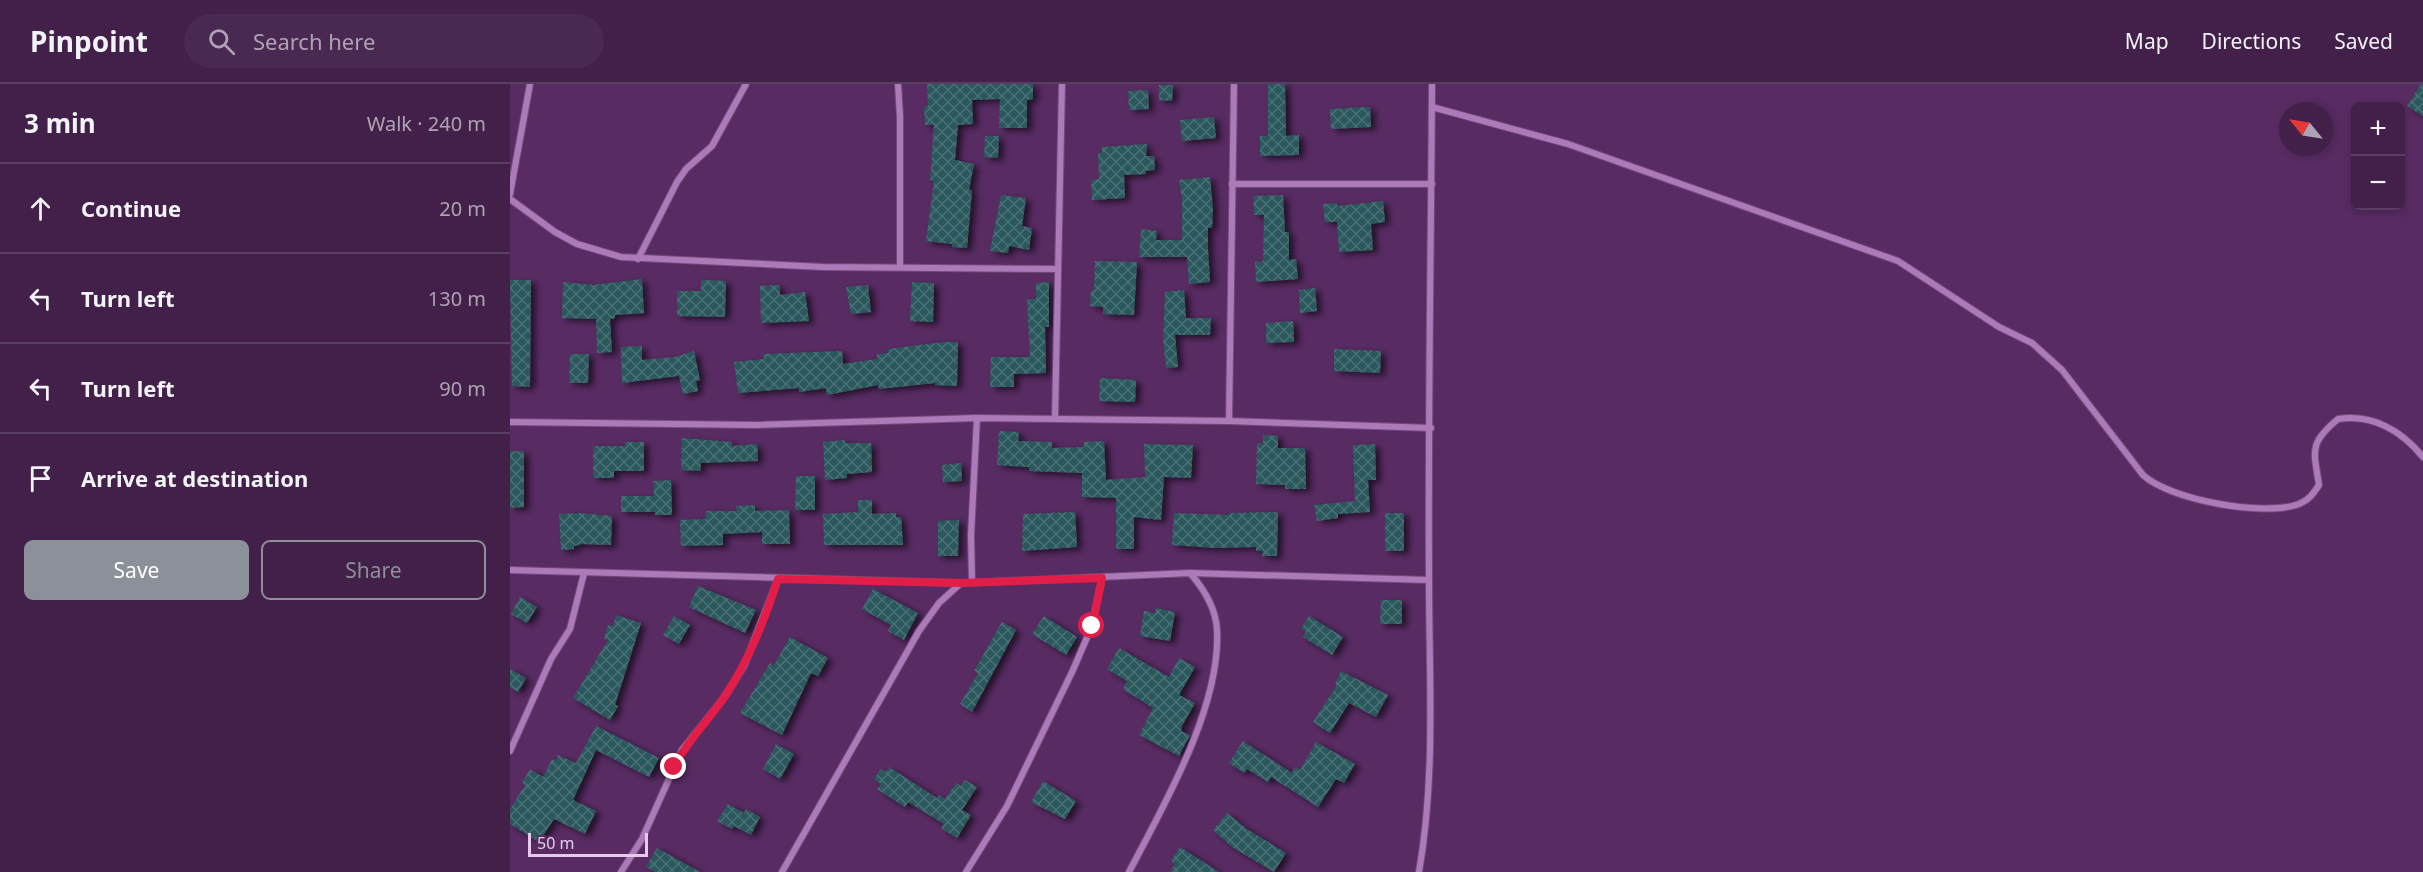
<!DOCTYPE html>
<meta charset="utf-8">
<style>
body{margin:0;font-family:"Noto Sans",sans-serif;background:#492851;color:#f1f3f6}
.controls{position:absolute;right:18px;top:18px;display:grid;overflow:hidden;border-radius:9px;box-shadow:0 3px 9px #0003}
.controls button{width:54px;height:54px;display:grid;place-items:center;padding:0;border:0;border-bottom:2px solid #5a3e62;background:#42204a;color:#f1f3f6;font:30px sans-serif}
.compass{position:absolute;left:1769px;top:18px;width:54px;height:54px;border-radius:50%;background:#42204a;box-shadow:0 3px 9px #0003;rotate:300deg}
.scale{position:absolute;left:18px;bottom:15px;width:120px;box-sizing:border-box;padding-left:6px;border:3px solid #e5caeb;border-top:0;font-size:16px;line-height:21px;white-space:nowrap;color:#e5caeb;-webkit-text-stroke:4px #582b63;paint-order:stroke}
.stop{position:absolute;width:18px;height:18px;margin:-14px;border:4px solid #e11d48;border-radius:50%;background:#fff}
.stop.end{background:#e11d48;border-color:#fff;box-shadow:0 2px 6px #0008}
.list{margin:0;padding:0;list-style:none}
h2{display:flex;justify-content:space-between;align-items:center;height:78px;margin:0;padding:0 24px;font-size:26px}
h2 small{font-size:20px;font-weight:400;color:#aea3b5}
.list li{display:grid;grid-template-columns:39px 1fr auto;gap:18px;align-items:center;box-sizing:border-box;height:90px;padding:0 24px;border-top:2px solid #5a3e62}
.list b{display:block;font-size:22px;white-space:nowrap}
.list em{font-size:20px;font-style:normal;color:#aea3b5}
.actions{display:flex;gap:12px;padding:18px 24px}
.actions a{flex:1;padding:14px 0;border:2px solid #8c9099;border-radius:9px;text-align:center;font-size:21px;color:#8c9099}
.actions .main{background:#8c9099;color:#fff}
.icon{flex:none;width:33px;height:33px;fill:none;stroke:currentColor;stroke-width:2;stroke-linecap:round;stroke-linejoin:round}
.map{position:relative;flex:none;width:1913px;height:788px;overflow:hidden}
header{display:flex;align-items:center;gap:36px;box-sizing:border-box;height:84px;padding:0 30px;background:#42204a;border-bottom:2px solid #5a3e62}
header strong{font-size:28px}
nav{display:flex;gap:33px;margin-inline-start:auto;font-size:21px}
.search{width:420px;height:54px;background:#492851;display:flex;align-items:center;gap:15px;box-sizing:border-box;padding:0 21px;border-radius:33px;color:#aea3b5;font-size:22px}
main{display:flex}
aside{flex:1;background:#42204a}
.map>svg:first-child{display:block}
</style>
<header>
<strong>Pinpoint</strong>
<div class="search"><svg class="icon" aria-label="search" viewBox="0 0 24 24"><circle cx="10" cy="10" r="6"/><path d="M15 15l6 6"/></svg>Search here</div>
<nav><a>Map</a><a>Directions</a><a>Saved</a></nav>
</header>
<main>
<aside>
<h2>3 min<small>Walk · 240 m</small></h2>
<ul class="list">
<li><svg class="icon" aria-label="ahead" viewBox="0 0 24 24"><path d="M12 20V5M6 11l6-6 6 6"/></svg><div><b>Continue</b></div><em>20 m</em></li>
<li><svg class="icon" aria-label="left" viewBox="0 0 24 24"><path d="M17 20v-9H6M10 6l-5 5 5 5"/></svg><div><b>Turn left</b></div><em>130 m</em></li>
<li><svg class="icon" aria-label="left" viewBox="0 0 24 24"><path d="M17 20v-9H6M10 6l-5 5 5 5"/></svg><div><b>Turn left</b></div><em>90 m</em></li>
<li><svg class="icon" aria-label="arrive" viewBox="0 0 24 24"><path d="M6 21V4h12l-3 4 3 4H6"/></svg><div><b>Arrive at destination</b></div></li>
</ul>
<div class="actions"><a class="main">Save</a><a>Share</a></div>
</aside>
<div class="map">
<svg width="1913" height="788" viewBox="0 0 1913 788">
<defs>
<pattern id="building-cross-hatch" width="8" height="8" patternUnits="userSpaceOnUse" patternTransform="scale(1.5)"><rect width="8" height="8" fill="#2a595c"/><path d="M0 0l8 8M0 8l8-8" fill="none" stroke="#497074"/></pattern>
<filter id="shadow"><feDropShadow dx="5" dy="3" stdDeviation="3" flood-color="#0009"/></filter>
</defs>
<rect width="100%" height="100%" fill="#582b63"/>
<g fill="url(#building-cross-hatch)" filter="url(#shadow)">
<polygon points="417,0 523,0 523,15 517,16 517,44 489,44 490,15 462,16 463,40 448,41 445,76 464,80 459,106 462,106 457,164 442,163 442,160 416,157 424,97 420,96 424,41 415,41 414,22 418,22"/>
<polygon points="758,0 775,0 776,52 789,51 789,71 750,72 750,52 758,52"/>
<polygon points="1911,0 1913,0 1913,32 1897,22"/>
<polygon points="649,1 663,1 662,17 649,16"/>
<polygon points="638,6 639,25 619,26 618,7"/>
<polygon points="860,23 861,43 821,45 820,25"/>
<polygon points="704,33 706,54 672,57 670,36"/>
<polygon points="475,52 489,52 488,74 474,73"/>
<polygon points="637,60 636,72 644,72 645,86 636,87 636,90 614,91 615,114 582,116 581,96 589,95 588,70 592,69 592,63"/>
<polygon points="700,93 703,125 702,144 698,144 698,165 700,198 679,200 677,173 629,173 631,145 647,147 646,156 672,156 672,115 669,96"/>
<polygon points="491,111 516,114 512,142 522,144 519,166 499,162 498,169 480,167"/>
<polygon points="773,111 775,148 779,148 779,176 786,175 788,195 746,198 745,178 753,177 754,131 744,131 743,112"/>
<polygon points="873,117 875,138 861,140 863,166 829,168 827,138 815,138 813,120 827,119 827,122"/>
<polygon points="585,177 627,178 624,231 593,230 593,223 580,222 581,206 584,206"/>
<polygon points="132,195 134,229 105,231 105,234 100,235 102,268 87,269 86,235 52,234 53,198 83,201"/>
<polygon points="0,196 21,196 20,303 2,302"/>
<polygon points="191,196 216,197 215,233 167,232 167,207 191,207"/>
<polygon points="402,198 424,199 423,238 400,237"/>
<polygon points="539,198 539,243 535,243 536,289 504,290 504,303 480,303 481,273 520,273 517,215 526,215 526,199"/>
<polygon points="270,201 270,211 295,208 299,237 251,239 250,202"/>
<polygon points="358,201 361,228 341,230 336,203"/>
<polygon points="805,204 807,227 790,229 789,206"/>
<polygon points="674,206 676,234 701,234 700,251 665,251 668,283 656,284 653,256 655,208"/>
<polygon points="783,237 784,258 756,259 756,239"/>
<polygon points="434,258 448,258 447,302 425,301 425,299 369,305 368,301 317,311 316,304 289,308 289,304 228,309 224,278 254,275 253,270 332,267 333,280 367,275 367,270 378,269 378,265"/>
<polygon points="132,262 132,276 165,273 184,267 190,296 186,297 188,307 173,310 169,292 112,299 111,263"/>
<polygon points="824,265 871,267 870,289 824,287"/>
<polygon points="60,270 79,270 78,299 59,299"/>
<polygon points="590,294 626,296 625,318 589,317"/>
<polygon points="489,347 509,348 508,357 542,358 542,364 574,363 574,358 594,357 596,396 635,393 634,360 683,361 681,394 654,393 651,436 624,433 624,465 606,465 606,414 572,413 572,389 519,387 519,383 487,381"/>
<polygon points="753,351 768,352 768,364 795,364 796,405 775,405 775,401 746,400 747,359 753,359"/>
<polygon points="172,354 222,358 222,362 247,360 248,377 191,379 190,387 171,386"/>
<polygon points="335,356 335,359 361,359 362,388 337,390 337,394 315,396 313,358"/>
<polygon points="115,358 134,358 134,387 104,387 104,394 83,394 83,362 115,362"/>
<polygon points="865,360 866,396 858,396 860,428 828,430 828,434 807,437 804,421 845,417 843,361"/>
<polygon points="0,367 14,367 14,423 0,424"/>
<polygon points="451,379 452,397 433,398 432,381"/>
<polygon points="286,392 305,392 305,426 285,426"/>
<polygon points="161,396 162,431 145,431 145,428 111,428 111,412 144,412 143,397"/>
<polygon points="348,416 362,416 362,430 386,429 386,433 391,433 393,461 314,461 313,430 348,428"/>
<polygon points="245,421 245,427 279,426 280,460 252,460 252,448 213,450 213,461 171,462 170,436 196,435 196,427 227,427 226,422"/>
<polygon points="565,428 567,463 512,467 513,430"/>
<polygon points="768,428 767,472 752,472 753,467 746,467 746,463 705,464 662,461 664,429 720,431 720,429"/>
<polygon points="70,429 102,432 101,461 72,460 64,462 64,465 51,466 49,430"/>
<rect x="875" y="429" width="19" height="38"/>
<polygon points="449,436 448,472 428,472 428,437"/>
<polygon points="188,502 246,526 235,549 179,523"/>
<polygon points="363,505 408,529 394,556 378,547 381,541 352,525"/>
<polygon points="10,513 27,523 17,539 1,530"/>
<polygon points="871,516 892,516 892,540 870,540"/>
<polygon points="646,524 665,528 660,557 630,552 634,527 645,529"/>
<polygon points="106,531 131,539 105,621 108,622 100,636 63,614 98,556 94,555 98,541 103,542"/>
<polygon points="164,532 180,541 169,560 153,551"/>
<polygon points="534,532 567,553 556,571 522,550"/>
<polygon points="799,532 833,553 822,571 793,553 796,548 791,545"/>
<polygon points="492,538 506,546 462,628 450,620 468,589 464,587"/>
<polygon points="280,553 318,574 308,592 301,589 272,651 230,629 260,579 264,581"/>
<polygon points="609,564 659,593 669,574 685,583 669,611 685,619 672,642 671,647 680,651 669,672 629,651 643,624 613,605 617,597 597,585"/>
<polygon points="0,585 16,594 8,608 0,603"/>
<polygon points="831,587 878,611 866,633 839,619 820,649 803,638 827,601 825,600"/>
<polygon points="86,642 149,674 139,693 86,666 63,716 86,727 75,750 44,735 29,758 0,740 0,725 15,701 12,699 20,685 33,693 42,675 46,677 48,671 66,679"/>
<polygon points="733,657 782,689 785,683 790,686 806,658 845,680 834,699 826,695 808,723 761,693 758,698 737,685 734,689 719,679"/>
<polygon points="266,660 284,670 270,695 253,685"/>
<polygon points="379,683 427,714 429,711 435,715 446,699 451,702 455,696 467,703 452,726 461,731 447,754 431,744 434,740 398,718 395,723 367,705 371,700 364,695 371,685 376,688"/>
<polygon points="533,697 566,717 555,735 521,718"/>
<polygon points="218,720 234,729 236,725 250,733 241,751 224,742 222,745 207,737"/>
<polygon points="717,729 737,745 776,769 764,788 722,763 703,746"/>
<polygon points="670,763 709,788 660,788 665,780 661,777"/>
<polygon points="147,764 190,788 145,788 136,783"/>
</g>
<g fill="none" stroke-linecap="round" stroke-linejoin="round">
<defs>
<g id="minor">
<polyline points="388,0 390,33 390,182"/>
<path d="M922 23 1058 60 1388 177 1489 243 1522 259 1552 286 1633 391C1660 416 1754 433 1789 420 1799 416 1803 410 1809 401 1804 367 1798 360 1828 335 1862 330 1891 346 1913 373"/>
<polyline points="722,100 922,100"/>
<polyline points="0,110 20,0"/>
<polyline points="0,115 45,148 67,160 111,173 313,183 548,185"/>
<polyline points="128,175 167,98 176,85 202,62 236,0"/>
<polyline points="545,334 552,0"/>
<polyline points="719,337 724,0"/>
<polyline points="0,338 246,341 467,334 719,337 921,344"/>
<polyline points="0,486 452,499 680,489 918,496"/>
<polyline points="462,498 461,451 467,334"/>
<polyline points="0,667 41,575 60,545 74,489"/>
<polyline points="111,788 132,755 172,666 213,615 234,582 268,495"/>
<polyline points="272,788 409,547 429,519 451,499"/>
<polyline points="456,788 497,722 563,586 582,542 592,494"/>
<path d="M619 788C654 721 711 623 707 546 706 524 694 505 680 489"/>
<path d="M909 788C926 691 919 592 919 494 918 329 921 165 922 0"/>
</g>
</defs>
<use href="#minor" stroke="#724b7b" stroke-width="8"/>
<use href="#minor" stroke="#ac7ab8" stroke-width="6"/>
</g>
<g fill="none" stroke-linecap="round" stroke-linejoin="round">
<path stroke="#e11d48" stroke-width="8" d="M164 683C177 657 198 637 215 612 239 576 254 537 268 495L452 499 592 494 582 542"/>
</g>
</svg>
<div class="controls">
<button>+</button>
<button>−</button>
</div>
<svg class="compass" viewBox="-18 -18 36 36"><path d="M0-13l5 13h-10z" fill="#e53935"/><path d="M0 13l5-13h-10z" fill="#aea3b5"/></svg>
<div class="scale">50 m</div>
<div class="stop" style="left:582px;top:542px"></div>
<div class="stop end" style="left:164px;top:683px"></div>
</div>
</main>
